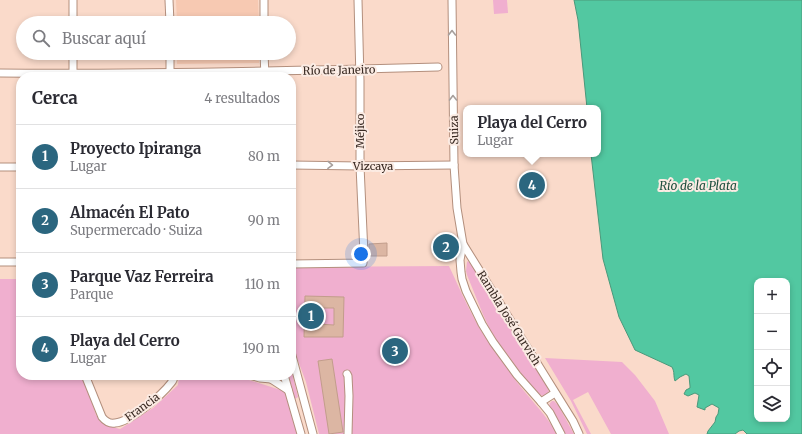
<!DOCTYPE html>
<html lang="es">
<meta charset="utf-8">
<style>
body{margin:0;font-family:Merriweather,serif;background:#f7f7f7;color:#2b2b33}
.controls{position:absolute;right:12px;bottom:12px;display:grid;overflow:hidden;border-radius:8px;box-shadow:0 2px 6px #0003}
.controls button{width:36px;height:36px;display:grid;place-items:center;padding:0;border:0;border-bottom:1px solid #e1e1e2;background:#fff;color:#2b2b33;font:20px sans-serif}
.you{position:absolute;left:361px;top:254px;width:14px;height:14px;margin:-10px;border:3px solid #fff;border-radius:50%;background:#1a73e8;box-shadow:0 0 0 6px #1a73e833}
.badge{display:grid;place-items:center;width:26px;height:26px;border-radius:50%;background:#2b667f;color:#fff;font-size:13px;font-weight:700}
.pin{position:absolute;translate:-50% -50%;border:2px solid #fff;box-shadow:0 1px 4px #0006}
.popup{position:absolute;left:463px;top:105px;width:138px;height:52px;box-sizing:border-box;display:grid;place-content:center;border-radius:8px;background:#fff;filter:drop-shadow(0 1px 3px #0005);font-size:13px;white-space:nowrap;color:#7c7c81}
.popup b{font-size:15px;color:#2b2b33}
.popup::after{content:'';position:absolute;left:50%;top:100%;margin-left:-8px;border:8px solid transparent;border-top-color:#fff}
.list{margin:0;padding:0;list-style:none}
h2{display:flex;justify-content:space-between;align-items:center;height:52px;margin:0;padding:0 16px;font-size:17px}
h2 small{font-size:13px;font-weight:400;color:#7c7c81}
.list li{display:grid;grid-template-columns:26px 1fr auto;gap:12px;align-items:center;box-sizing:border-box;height:64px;padding:0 16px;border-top:1px solid #e1e1e2}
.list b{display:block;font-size:15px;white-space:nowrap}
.list p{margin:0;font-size:13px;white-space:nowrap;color:#7c7c81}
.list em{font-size:13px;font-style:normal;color:#7c7c81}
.icon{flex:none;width:22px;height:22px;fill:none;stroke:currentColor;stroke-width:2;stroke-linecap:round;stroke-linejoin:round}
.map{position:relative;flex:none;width:802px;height:434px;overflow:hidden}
.search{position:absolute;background:#fff;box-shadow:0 2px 6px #0003;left:16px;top:16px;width:280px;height:44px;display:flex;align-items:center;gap:10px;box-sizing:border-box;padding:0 14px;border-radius:22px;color:#7c7c81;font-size:15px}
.panel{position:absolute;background:#fff;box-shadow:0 2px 6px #0003;left:16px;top:72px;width:280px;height:308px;border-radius:16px}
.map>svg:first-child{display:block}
</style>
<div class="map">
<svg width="802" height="434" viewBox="0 0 802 434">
<rect width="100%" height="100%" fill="#fadaca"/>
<g fill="#f7c9b2">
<polygon points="176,0 258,0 259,23 177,23"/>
<polygon points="177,53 259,53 259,63 177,64"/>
</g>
<g fill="#f0afcf">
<polygon points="493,0 507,0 508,13 494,14"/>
<polygon points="468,261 473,267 483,281 517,340 545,382 549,392 548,395 543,396 538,394 531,387 498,342 490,330 482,312 467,275 466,271 467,262"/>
<path d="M449 266C458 285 466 304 476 322 486 340 500 358 512 375 526 396 545 412 557 434H319L306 382 294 350 291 336V267Z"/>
<polygon points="0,279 21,279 21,375 83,375 96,415 105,425 120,429 153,408 178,385 179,375 218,375 249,380 287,392 299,434 0,434"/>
<polygon points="545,358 622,362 635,375 655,401 669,434 611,434 588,392 573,400 591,434 587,434 571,401"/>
<polygon points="291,368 298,397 295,399 293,398 287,375 291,375"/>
<polygon points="552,401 554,401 558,405 574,434 565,434 549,406 550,403"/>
</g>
<path fill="#52c8a1" stroke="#4a997b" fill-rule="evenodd" d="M574 0H802V434H747L743 430 739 431 735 434H707L708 431 715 422 716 417 718 414 719 408 712 404 705 408V410L697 407 699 395 695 393 688 396 684 394 686 390 690 388V386L689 376 686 374 680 377 675 381C673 375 675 373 672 367L635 350 619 317 603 259 591 154H598V108H587L578 20ZM757 281H787V419H757Z"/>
<g fill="#dcb6a3" stroke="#c29d8b" fill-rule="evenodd">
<polygon points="387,243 387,256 369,256 369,244"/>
<polygon points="441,244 450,244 451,250 441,250"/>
<path d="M305 296 344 297 343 337H304ZM317 308H334V325L317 324Z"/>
<polygon points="332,359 343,432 329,434 318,361"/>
</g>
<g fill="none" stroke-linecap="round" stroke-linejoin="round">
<defs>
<g id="minor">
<polyline points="73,0 73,23"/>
<polyline points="169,0 170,23"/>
<polyline points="264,0 264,23"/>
<polyline points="452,0 454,165 457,208 463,244 460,260 461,272 462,279 466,291 482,324 493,342 517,375 541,402 550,413 561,434"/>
<polyline points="73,53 73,77"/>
<polyline points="170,53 170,77"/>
<polyline points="264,53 265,77"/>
<path d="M0 73C146 74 292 71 438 67"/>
<polyline points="291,165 360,166 454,165"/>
<polyline points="0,167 21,167"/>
<polyline points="463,244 573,421 579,434"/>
<polyline points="0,262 21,262"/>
<polyline points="291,264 363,263 364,254 360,166 360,80 358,0"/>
<polyline points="291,352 313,434"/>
<polyline points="347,374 348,376 349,396 348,434"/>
<path d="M85 375 102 417C105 421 110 424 115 423 130 422 162 395 171 383 173 381 174 378 174 375"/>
<polyline points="249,375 260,378 271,379"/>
<polyline points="275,375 271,379 288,390"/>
<polyline points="284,375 301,434"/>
<polyline points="541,402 555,393"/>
</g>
</defs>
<use href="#minor" stroke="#b38f7d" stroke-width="9"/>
<use href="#minor" stroke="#fff" stroke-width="7"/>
</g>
<defs><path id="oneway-chevron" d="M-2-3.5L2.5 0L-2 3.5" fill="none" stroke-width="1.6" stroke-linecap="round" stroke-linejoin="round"/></defs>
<g stroke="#a69f9c">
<use href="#oneway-chevron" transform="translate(452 33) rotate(-90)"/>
<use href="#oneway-chevron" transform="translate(453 98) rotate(-91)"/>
<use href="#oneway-chevron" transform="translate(330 165) rotate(1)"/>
</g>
<g text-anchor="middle" stroke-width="4" stroke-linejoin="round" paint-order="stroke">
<g font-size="11" fill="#392a23" stroke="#fbebe3">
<text transform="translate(339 70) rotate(-1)" y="4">Río de Janeiro</text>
<text transform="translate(454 130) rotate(-91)" y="4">Suiza</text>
<text transform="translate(360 131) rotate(-90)" y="4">Méjico</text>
<text x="373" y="170">Vizcaya</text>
<text transform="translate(509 318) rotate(58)" y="4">Rambla José Gurvich</text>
<text transform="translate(142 407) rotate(-36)" y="4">Francia</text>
</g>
<g font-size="12" font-style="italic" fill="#1d4e3d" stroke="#fbebe3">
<text x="698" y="190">Río de la Plata</text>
</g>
</g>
</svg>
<div class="controls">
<button>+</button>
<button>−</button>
<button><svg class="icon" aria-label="locate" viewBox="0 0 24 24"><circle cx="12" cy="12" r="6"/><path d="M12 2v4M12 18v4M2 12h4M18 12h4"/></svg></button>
<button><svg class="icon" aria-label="layers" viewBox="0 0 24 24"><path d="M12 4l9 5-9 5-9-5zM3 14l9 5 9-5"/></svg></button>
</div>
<div class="you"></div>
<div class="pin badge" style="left:311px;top:316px">1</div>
<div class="pin badge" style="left:446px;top:247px">2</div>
<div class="pin badge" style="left:395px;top:351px">3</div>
<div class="pin badge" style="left:532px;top:185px">4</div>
<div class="popup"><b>Playa del Cerro</b>Lugar</div>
<div class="search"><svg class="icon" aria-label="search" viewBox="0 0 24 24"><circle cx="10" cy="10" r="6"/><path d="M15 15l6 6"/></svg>Buscar aquí</div>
<section class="panel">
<h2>Cerca<small>4 resultados</small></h2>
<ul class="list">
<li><span class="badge">1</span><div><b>Proyecto Ipiranga</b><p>Lugar</p></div><em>80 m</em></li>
<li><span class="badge">2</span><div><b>Almacén El Pato</b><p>Supermercado · Suiza</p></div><em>90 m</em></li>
<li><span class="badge">3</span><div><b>Parque Vaz Ferreira</b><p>Parque</p></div><em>110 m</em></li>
<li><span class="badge">4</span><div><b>Playa del Cerro</b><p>Lugar</p></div><em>190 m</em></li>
</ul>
</section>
</div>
